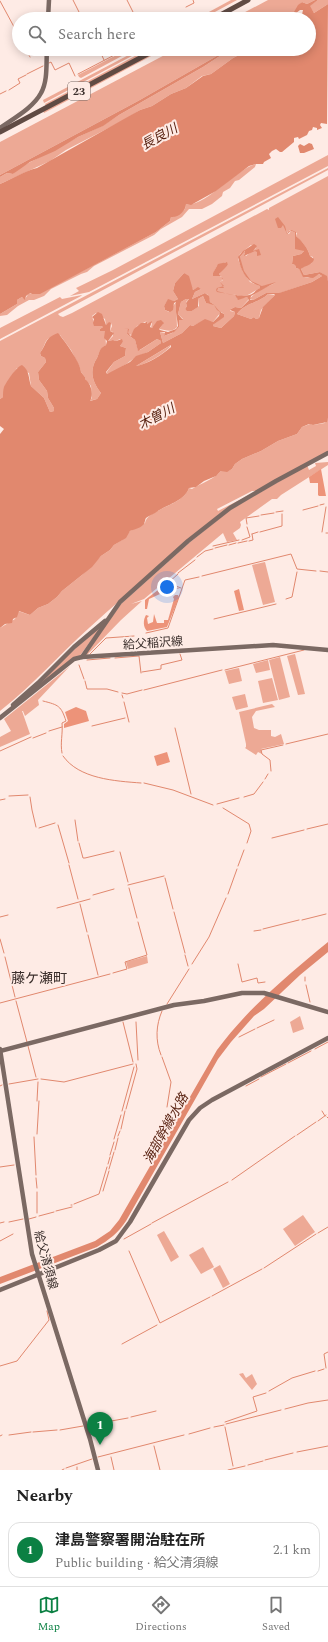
<!DOCTYPE html>
<meta charset="utf-8">
<style>
body{margin:0;font-family:Spectral,"Noto Sans JP",serif;background:#f2f2f2;color:#222}
.you{position:absolute;left:167px;top:587px;width:14px;height:14px;margin:-10px;border:3px solid #fff;border-radius:50%;background:#1a73e8;box-shadow:0 0 0 6px #1a73e833}
.badge{display:grid;place-items:center;width:26px;height:26px;border-radius:50%;background:#0b8043;color:#fff;font-size:13px;font-weight:700}
.pin{position:absolute;translate:-50% -33px;filter:drop-shadow(0 1px 2px #0008)}
.pin::after{content:'';position:absolute;top:21px;width:14px;height:12px;background:inherit;clip-path:polygon(0 0,100% 0,50% 100%)}
.list{margin:0;padding:0;list-style:none}
h2{display:flex;justify-content:space-between;align-items:center;height:52px;margin:0;padding:0 16px;font-size:17px}
h2 small{font-size:13px;font-weight:400;color:#767676}
.list li{display:grid;grid-template-columns:26px 1fr auto;gap:12px;align-items:center;box-sizing:border-box;height:56px;margin:0 8px 8px;padding:0 8px;border:1px solid #e0e0e0;border-radius:12px}
.list b{display:block;font-size:15px;white-space:nowrap}
.list p{margin:0;font-size:13px;white-space:nowrap;color:#767676}
.list em{font-size:13px;font-style:normal;color:#767676}
.icon{flex:none;width:22px;height:22px;fill:none;stroke:currentColor;stroke-width:2;stroke-linecap:round;stroke-linejoin:round}
.map{position:relative;flex:none;width:328px;height:1470px;overflow:hidden}
.search{position:absolute;background:#fff;box-shadow:0 2px 10px #0003;left:12px;right:12px;top:12px;height:44px;display:flex;align-items:center;gap:10px;box-sizing:border-box;padding:0 14px;border-radius:22px;color:#767676;font-size:15px}
.sheet{height:116px;background:#fff}
nav{display:flex;justify-content:space-around;align-items:center;box-sizing:border-box;height:56px;border-top:1px solid #e0e0e0;background:#fff;font-size:11px;color:#767676}
nav a{display:grid;justify-items:center;gap:2px}
nav .on{color:#0b8043}
.map>svg:first-child{display:block}
</style>
<div class="map">
<svg width="328" height="1470" viewBox="0 0 328 1470">
<rect width="100%" height="100%" fill="#feebe5"/>
<g fill="#eda995" fill-rule="evenodd">
<polygon points="231,0 237,0 202,19 196,19"/>
<path d="M268 0H315L307 4 302 2C298 5 298 9 295 12 282 24 249 19 232 19Z"/>
<polygon points="318,0 328,0 328,4 314,13 309,6"/>
<polygon points="128,49 133,49 133,50 81,78 79,77 78,75"/>
<polygon points="140,49 145,49 44,103 43,100"/>
<polygon points="148,49 153,49 46,106 45,104"/>
<polygon points="176,49 229,49 138,101 0,175 0,142"/>
<polygon points="233,49 251,49 233,58 211,74 202,76 186,88 171,94 152,106 140,110 124,120 66,150 50,161 0,184 0,177 7,173 13,174 21,167 78,137 102,126 119,115 203,67 226,52"/>
<polygon points="152,53 153,55 44,113 43,111"/>
<polygon points="328,155 328,166 89,292 70,296 79,291 76,288 113,270"/>
<path d="M256 164 255 167 239 180 235 181 230 188 223 192 222 196 212 204 202 209H189L182 217 161 229 154 235 94 266 87 272 81 274 51 289 44 296 34 300H29L18 306 7 315 0 316V314L17 304V300L22 297 25 299 29 293 32 294 46 290 156 232 170 221 171 217C178 215 186 212 186 204 204 208 236 169 256 164Z"/>
<path d="M328 168V170L58 314 60 316 63 317 72 313 267 209 269 210V208L328 176V281L326 276 320 272 304 275 301 269 306 265 312 263 313 257 310 256C308 248 302 242 296 236L297 233 290 230 288 233 286 230 287 233 289 234 291 231 295 232V249H302L304 251 301 254 293 256 292 264 295 265 296 268 299 269 304 277 308 278 319 274 322 276 312 282 280 293H266L253 300 249 299 241 308 235 307 231 309 230 311 235 312 234 316 221 328 213 326V325L224 316V314L221 312 213 322 203 321 193 326 190 325 182 333 163 343 160 332 165 333 164 336 172 333 179 327V320L183 319 178 314 181 302 186 299H189L186 302 187 306 185 309 188 311H192L199 306 198 299 203 296 206 303 213 304 210 302 208 295 205 293 192 299 195 292 201 289 197 288 193 290 184 273 175 283 173 291 178 299 174 301 168 300 164 306 165 310 169 312 176 302 177 327C172 333 166 330 159 329L163 324 156 323 154 327 151 328 152 323 147 324V321L137 326 132 335 128 334V331L127 334 135 340 138 350H140L157 339 161 341V343C157 346 152 349 148 352 144 354 140 355 136 357 130 361 114 374 106 374V373L114 362 125 356 126 348 120 346 123 342 120 339 116 341 113 340 108 341 113 336V332L110 331 112 326 111 323 106 325 105 319 96 313 92 316 95 326H101L103 327 100 329 101 331H105L106 345C100 348 100 352 97 358 89 370 92 382 101 393L97 399 89 401 92 398 91 386 85 379V377L81 372 80 368 71 350 60 335C42 338 48 342 40 353L41 356 45 358 46 362 38 372 39 380 47 391 48 398 54 408V411L50 412 44 398 31 386 29 373 17 368 12 375 3 397 0 399V341ZM251 245 256 248 246 256 244 254 246 252H244L240 257C240 269 249 285 262 286 266 286 272 284 275 283L258 291 249 299 247 297 237 299V295L232 294C235 294 238 296 242 296 249 296 254 291 260 288V286L250 282 243 272 238 259 240 254ZM226 262 228 265 222 270 219 274 223 280 220 282 221 284 220 282 222 279 221 276H214L213 274 217 266Z"/>
<path d="M268 294 275 295 261 310 259 318 256 319 254 317 251 319 237 314C244 303 259 303 268 294Z"/>
<polygon points="82,295 81,296 0,339 0,328 60,297 62,299"/>
<path d="M171 345C168 352 143 366 136 366Z"/>
<path d="M328 418V452L256 491H252L217 509 218 511 251 494 231 507C184 547 135 586 89 628 59 655 32 686 0 711V628L15 619 18 611 30 615 38 608 48 604 57 597 62 591 82 575 101 556 110 550 114 545 122 540 130 531 145 523C147 509 183 506 189 488L192 489C200 484 216 478 221 471H228L232 469 235 464 242 459 261 451 278 441 297 434 302 427 310 424 313 425 325 423Z"/>
<polygon points="328,462 328,465 281,495 277,499 272,499 240,522 241,525 240,528 233,533 237,540 227,542 223,533 144,599 131,604 142,601 121,620 87,655 85,654 121,604 189,543 230,510 307,465 309,470 316,466 315,463"/>
<polygon points="265,562 275,602 263,605 252,565"/>
<polygon points="103,624 79,657 25,698 67,656"/>
<polygon points="295,654 305,694 298,695 287,656"/>
<polygon points="280,657 290,697 279,700 269,660"/>
<polygon points="268,660 270,670 256,673 253,664"/>
<polygon points="70,666 38,700 39,705 25,716 23,711 22,711 30,734 0,747 0,737 11,731 4,719"/>
<polygon points="239,668 242,681 229,684 225,671"/>
<polygon points="272,678 278,700 263,703 258,681"/>
<polygon points="245,694 248,707 236,710 232,697"/>
<polygon points="272,704 275,707 256,711 252,717 254,728 259,730 271,730 271,736 275,737 281,734 284,744 261,749 262,754 258,752 256,755 245,748 246,747 246,744 239,712"/>
<polygon points="147,956 148,963 128,969 126,962"/>
<polygon points="300,1016 304,1029 293,1033 290,1022"/>
<polygon points="303,1215 315,1232 295,1246 283,1229"/>
<polygon points="164,1231 179,1257 171,1262 157,1235"/>
<polygon points="203,1247 214,1267 201,1274 189,1255"/>
<polygon points="220,1265 230,1284 223,1288 213,1269"/>
<polygon points="243,1373 246,1378 252,1374 257,1384 252,1390 239,1374"/>
</g>
<g fill="#ed9379">
<polygon points="321,469 326,496 319,496 318,495 318,483 310,483 309,477"/>
<polygon points="167,583 180,589 173,588 167,585 159,591 160,594 149,599 147,609 145,609 145,600"/>
<polygon points="239,589 244,610 239,611 234,591"/>
<path d="M175 595H178L179 597 167 627 147 631C143 627 143 620 146 615L149 616 147 618 148 624 153 622 154 614 157 623H164V620H168L174 599 173 597Z"/>
<polygon points="76,707 86,711 89,721 64,728 64,724 68,721 65,712"/>
<polygon points="167,752 170,762 157,766 154,756"/>
</g>
<g fill="#e1886e" fill-rule="evenodd">
<path d="M315 0H318L310 6 314 13 328 4 327 124 321 123 320 125 322 128 317 130V128L313 127 312 130 309 131 307 135 299 139 298 137 294 138V142L282 152H280L276 149 272 151 269 154 271 158 264 162 263 164H256L249 166 216 191 191 205 186 204C186 211 178 218 171 217L170 221 156 232 40 294H32L30 293 26 296 25 300 22 297 17 300V304L0 314V184C12 179 25 171 37 168L140 110 152 106 171 94 186 88 203 76 211 74 233 58 251 49H309V19H301L303 10H300L295 14 282 19 294 12 298 5 302 2 307 4Z"/>
<polygon points="229,49 233,49 226,52 203,67 119,115 103,126 78,137 55,151 30,162 13,174 7,173 0,177 0,175 138,101"/>
<polygon points="309,143 312,144 314,149 304,153 300,153 298,146 300,144 304,146"/>
<path d="M278 217 285 226 287 233 291 230 296 232V236C302 241 308 248 310 256L314 259C313 265 306 265 301 269L304 275 320 272 327 276 328 281V418L327 422 313 425 309 424 302 427 297 434 278 441 261 451 242 459 235 464 232 469 227 472 221 471 216 476 204 481 196 487 189 488C184 502 165 505 155 513 152 515 148 516 146 518 145 519 145 522 144 524 141 528 135 529 130 531L126 538 114 545 110 550 101 556 92 567 62 591 57 597 48 604 38 608 30 615 19 611 17 617 13 619 12 623 5 624 0 628V434L4 429 0 426V399L3 397C3 394 3 390 4 387 7 381 16 367 22 365 30 371 28 377 31 386L44 398 50 412 54 411V408L48 398 47 391 39 380 38 372 46 362 45 358 41 356 40 353C47 344 44 338 58 333 64 340 81 363 81 372L85 377V379C91 383 94 395 90 401L97 399 101 393C92 382 89 370 97 358 100 352 99 348 106 345L107 341 104 338 105 331H100V329L103 327 101 326H94L93 323 94 319 92 317 98 312 102 314 106 325 109 322 111 323 110 331 114 333 108 341 113 340 116 341 122 339 123 342 120 346 126 348 125 356 114 362 106 372V373L107 374 130 362 136 356 148 352 161 343V341L157 339 138 351 135 340 127 334 128 329 124 328 129 329 128 333 131 336 134 329 141 323H145L147 321V324L152 321 150 327 152 328 157 321 161 320 164 323 159 329 160 330 168 332 176 329 178 326 176 312V302L174 303 173 310 170 312 165 310 164 306 168 299 174 301 178 299 173 291 175 283 184 273 189 276 193 290 198 287 201 289 195 292 192 299 205 293 209 296 210 302C216 305 217 311 224 314V317L213 325V326L221 328 234 316 235 312 230 310 231 309 235 307 241 308 249 300 247 297 238 300 235 295 217 292 216 290 217 288 224 286 220 282 222 279 221 276H213V273L218 264 227 262 228 265 219 274 223 279 220 282 224 288H218L217 291C226 294 245 298 252 294 255 292 257 289 260 288V286C246 282 241 271 238 257L243 251 254 244 257 246 253 251 259 249 261 255 257 256V252L255 251 244 256 245 251 240 257 244 271 251 281 262 286 276 282 251 296 250 300H253L266 293H279L312 282 322 276 319 274 313 278 303 277 299 269 296 268 295 265 292 264 293 256 301 254 304 251 295 249V232L291 231 287 234 283 225 281 228H278L275 219ZM268 294H274L275 295 263 307 259 318 256 319 254 317 251 319 237 314C244 303 259 303 268 294ZM203 296 206 303 214 305 217 310 220 312 219 316 213 322 205 319 193 326 190 325 182 333 163 343 160 332H165L164 336 174 332 179 327V320H183L178 314 181 302 186 299H189L186 303 187 306 185 309 187 311H192L198 307V299ZM169 346 171 345V347C162 355 148 364 136 366Z"/>
<path d="M328 942V952L300 975 264 1009 254 1016 231 1042 218 1059 126 1221C118 1233 109 1240 97 1247L0 1284V1277L95 1241 110 1231 119 1220 217 1050C248 1008 288 975 328 942Z"/>
</g>
<g fill="none" stroke-linecap="round" stroke-linejoin="round">
<g stroke="#e1886e" stroke-width="1">
<polyline points="73,0 82,18"/>
<polyline points="127,0 135,16 130,19"/>
<polyline points="0,1 19,36"/>
<polyline points="186,7 194,3 193,0"/>
<polyline points="26,49 30,57"/>
<polyline points="99,49 104,60"/>
<polyline points="49,63 51,62 55,70 69,63 75,76"/>
<polyline points="27,74 43,66"/>
<polyline points="78,74 126,49"/>
<polyline points="9,90 20,83 18,79 26,75"/>
<polyline points="0,94 6,91"/>
<polyline points="320,505 324,504"/>
<polyline points="303,510 318,506"/>
<polyline points="276,512 283,511"/>
<polyline points="261,515 274,513"/>
<polyline points="247,524 246,518 259,516"/>
<polyline points="260,532 282,526 282,514"/>
<polyline points="322,532 326,507"/>
<polyline points="326,533 328,533"/>
<polyline points="252,534 258,532"/>
<polyline points="242,540 250,537 247,527"/>
<polyline points="249,541 253,540 252,534"/>
<polyline points="238,543 247,541"/>
<polyline points="229,545 236,543"/>
<polyline points="213,546 239,540"/>
<polyline points="215,548 227,545"/>
<polyline points="197,557 205,551 213,549"/>
<polyline points="320,571 328,572"/>
<polyline points="178,573 195,560"/>
<polyline points="202,576 291,554 297,569 316,571"/>
<polyline points="168,583 181,588"/>
<polyline points="168,583 178,574"/>
<polyline points="286,599 292,597 297,572"/>
<polyline points="214,619 276,604"/>
<polyline points="146,633 168,628 185,580 199,577"/>
<polyline points="90,654 106,638 134,636"/>
<polyline points="115,658 139,656 141,673"/>
<polyline points="87,660 110,658"/>
<polyline points="79,665 84,679"/>
<polyline points="225,670 304,650"/>
<polyline points="142,672 161,669 161,665 182,660 180,654"/>
<polyline points="85,681 87,689 107,689 118,692"/>
<polyline points="144,690 222,670"/>
<polyline points="122,693 127,694 142,690"/>
<polyline points="122,695 123,698"/>
<path d="M43 701C59 705 61 706 66 721L62 723C63 734 60 743 62 753"/>
<polyline points="124,702 129,722"/>
<polyline points="92,726 125,718"/>
<polyline points="175,728 191,794"/>
<polyline points="49,731 62,727"/>
<polyline points="33,738 46,733"/>
<polyline points="286,744 328,734"/>
<polyline points="0,751 31,737"/>
<path d="M63 756C79 779 115 781 141 783"/>
<polyline points="271,771 270,760 262,754 261,750 283,745"/>
<polyline points="265,779 268,774"/>
<polyline points="144,783 173,790 213,805"/>
<polyline points="9,796 28,795"/>
<polyline points="30,797 32,810 36,827"/>
<polyline points="244,797 254,794 263,782"/>
<polyline points="0,800 5,799"/>
<polyline points="217,804 239,798"/>
<polyline points="223,808 249,824 251,831 247,843"/>
<polyline points="75,820 78,841"/>
<polyline points="58,825 69,863"/>
<polyline points="39,828 55,823"/>
<polyline points="307,829 328,824"/>
<polyline points="272,838 304,830"/>
<polyline points="79,843 83,858 85,858 114,851"/>
<polyline points="120,852 128,882"/>
<polyline points="69,865 78,899"/>
<polyline points="238,866 244,850"/>
<polyline points="165,878 173,909"/>
<polyline points="128,885 164,876"/>
<polyline points="129,888 137,918"/>
<polyline points="228,894 237,869"/>
<polyline points="93,895 114,889"/>
<polyline points="80,904 87,932"/>
<polyline points="57,908 90,899"/>
<polyline points="174,912 185,953"/>
<polyline points="0,917 8,915"/>
<polyline points="302,920 326,914"/>
<polyline points="263,929 299,920"/>
<polyline points="254,931 261,930"/>
<polyline points="88,935 98,975"/>
<polyline points="0,939 4,953"/>
<polyline points="185,955 188,966"/>
<polyline points="5,957 15,997"/>
<polyline points="192,964 209,937 226,898"/>
<polyline points="238,964 242,982 257,978 258,983 265,982"/>
<polyline points="113,973 127,969 125,962 147,955 138,922"/>
<polyline points="305,981 305,977"/>
<polyline points="306,985 310,1002"/>
<polyline points="16,1001 27,1042"/>
<polyline points="0,1003 110,974"/>
<polyline points="167,1004 189,969"/>
<polyline points="123,1022 133,1062"/>
<polyline points="136,1022 138,1060"/>
<polyline points="257,1028 274,1020"/>
<polyline points="239,1037 255,1029"/>
<polyline points="28,1046 36,1077"/>
<polyline points="315,1049 328,1042"/>
<path d="M161 1055C155 1040 156 1025 162 1011"/>
<polyline points="162,1057 171,1082 167,1107"/>
<polyline points="288,1063 311,1051"/>
<polyline points="261,1077 286,1064"/>
<polyline points="41,1079 64,1082 133,1064"/>
<polyline points="9,1084 38,1079"/>
<polyline points="0,1086 2,1085"/>
<polyline points="246,1086 259,1079"/>
<polyline points="37,1101 38,1082"/>
<polyline points="126,1109 137,1069 136,1064"/>
<polyline points="122,1111 134,1067"/>
<polyline points="322,1111 325,1116"/>
<polyline points="327,1117 328,1118"/>
<polyline points="318,1121 326,1115"/>
<polyline points="121,1129 125,1111"/>
<polyline points="37,1134 39,1101"/>
<polyline points="297,1135 316,1122"/>
<polyline points="118,1136 120,1131"/>
<polyline points="34,1137 36,1175"/>
<polyline points="114,1139 121,1115"/>
<polyline points="115,1150 118,1138"/>
<polyline points="110,1155 114,1142"/>
<polyline points="108,1164 110,1157"/>
<polyline points="0,1167 14,1165"/>
<polyline points="109,1169 114,1152"/>
<polyline points="36,1178 37,1188"/>
<polyline points="232,1180 295,1136"/>
<polyline points="103,1191 109,1171"/>
<polyline points="74,1204 99,1194 107,1167"/>
<polyline points="71,1205 72,1205"/>
<polyline points="56,1211 72,1207"/>
<polyline points="37,1213 37,1192"/>
<polyline points="39,1216 54,1212"/>
<polyline points="29,1219 36,1217"/>
<polyline points="9,1222 23,1219"/>
<polyline points="0,1223 4,1222"/>
<polyline points="152,1223 228,1182"/>
<polyline points="318,1233 328,1227"/>
<polyline points="124,1239 151,1224"/>
<polyline points="0,1241 13,1234"/>
<polyline points="129,1251 160,1323 210,1297"/>
<polyline points="264,1268 316,1234"/>
<polyline points="212,1296 262,1269"/>
<polyline points="122,1344 157,1325"/>
<polyline points="0,1366 17,1361 49,1320 47,1311"/>
<polyline points="326,1368 324,1354 328,1352"/>
<polyline points="318,1371 324,1369"/>
<polyline points="269,1391 292,1378 315,1371"/>
<polyline points="285,1409 308,1403 328,1400"/>
<polyline points="131,1417 156,1411"/>
<polyline points="225,1422 257,1411 253,1397 266,1393"/>
<polyline points="226,1424 281,1410"/>
<polyline points="89,1425 128,1418"/>
<polyline points="214,1427 224,1425"/>
<polyline points="225,1427 233,1466"/>
<polyline points="60,1430 83,1426"/>
<polyline points="33,1432 57,1430"/>
<polyline points="189,1434 210,1428"/>
<polyline points="9,1435 31,1432"/>
<polyline points="0,1436 2,1435"/>
<polyline points="154,1446 160,1470"/>
<polyline points="297,1452 328,1446"/>
<polyline points="98,1457 184,1435"/>
<polyline points="111,1457 114,1470"/>
<polyline points="265,1460 293,1453"/>
<polyline points="248,1465 263,1461"/>
<polyline points="66,1468 92,1459"/>
<polyline points="62,1470 64,1469"/>
<polyline points="77,1470 77,1467"/>
<polyline points="228,1470 245,1466"/>
</g>
<g stroke="#7b6963" stroke-width="4.5">
<polyline points="48,19 49,0"/>
<path d="M0 128C14 118 33 108 41 93 48 81 46 63 47 49"/>
<polyline points="82,657 120,602 188,541 230,508 276,481 328,453"/>
<polyline points="13,705 38,683 74,647 105,621"/>
<polyline points="0,718 74,659 82,657 273,645 328,650"/>
<polyline points="0,1049 32,1254 90,1439 98,1470"/>
<polyline points="0,1051 174,1005 204,1001 242,993 264,993 328,1012"/>
<polyline points="0,1290 99,1250 116,1241 130,1222 189,1120 200,1108 212,1100 328,1038"/>
</g>
<g stroke="#604b44" stroke-width="5">
<polyline points="213,19 248,0"/>
<polyline points="0,132 157,49"/>
</g>
</g>
<g text-anchor="middle" stroke-width="4" stroke-linejoin="round" paint-order="stroke">
<rect fill="#feebe5" stroke="#756763" stroke-width="1" x="68" y="82" width="22" height="18" rx="3"/>
<g font-size="11" font-weight="bold" fill="#3a2e2b">
<text x="79" y="95">23</text>
</g>
<g font-size="12" fill="#3a2e2b" stroke="#feebe5">
<text transform="translate(153 643) rotate(-4)" y="4">給父稲沢線</text>
<text transform="translate(46 1260) rotate(75)" y="4">給父清須線</text>
</g>
<g font-size="13" font-style="italic" fill="#561e0d" stroke="#feebe5">
<text transform="translate(159 136) rotate(-29)" y="5">長良川</text>
<text transform="translate(156 416) rotate(-28)" y="5">木曽川</text>
<text transform="translate(165 1128) rotate(-61)" y="5">海部幹線水路</text>
</g>
<g font-size="14" fill="#3a2e2b" stroke="#feebe5">
<text x="39" y="983">藤ケ瀬町</text>
</g>
</g>
</svg>
<div class="you"></div>
<div class="pin badge" style="left:100px;top:1445px">1</div>
<div class="search"><svg class="icon" aria-label="search" viewBox="0 0 24 24"><circle cx="10" cy="10" r="6"/><path d="M15 15l6 6"/></svg>Search here</div>
</div>
<section class="sheet">
<h2>Nearby<small></small></h2>
<ul class="list">
<li><span class="badge">1</span><div><b>津島警察署開治駐在所</b><p>Public building · 給父清須線</p></div><em>2.1 km</em></li>
</ul>
</section>
<nav>
<a class="on"><svg class="icon" aria-label="map" viewBox="0 0 24 24"><path d="M3 6l6-2 6 2 6-2v14l-6 2-6-2-6 2zM9 4v14M15 6v14"/></svg>Map</a>
<a><svg class="icon" aria-label="directions" viewBox="0 0 24 24"><path d="M12 3l9 9-9 9-9-9zM9 14v-3h6M13 9l2 2-2 2"/></svg>Directions</a>
<a><svg class="icon" aria-label="saved" viewBox="0 0 24 24"><path d="M7 4h10v16l-5-4-5 4z"/></svg>Saved</a>
</nav>
